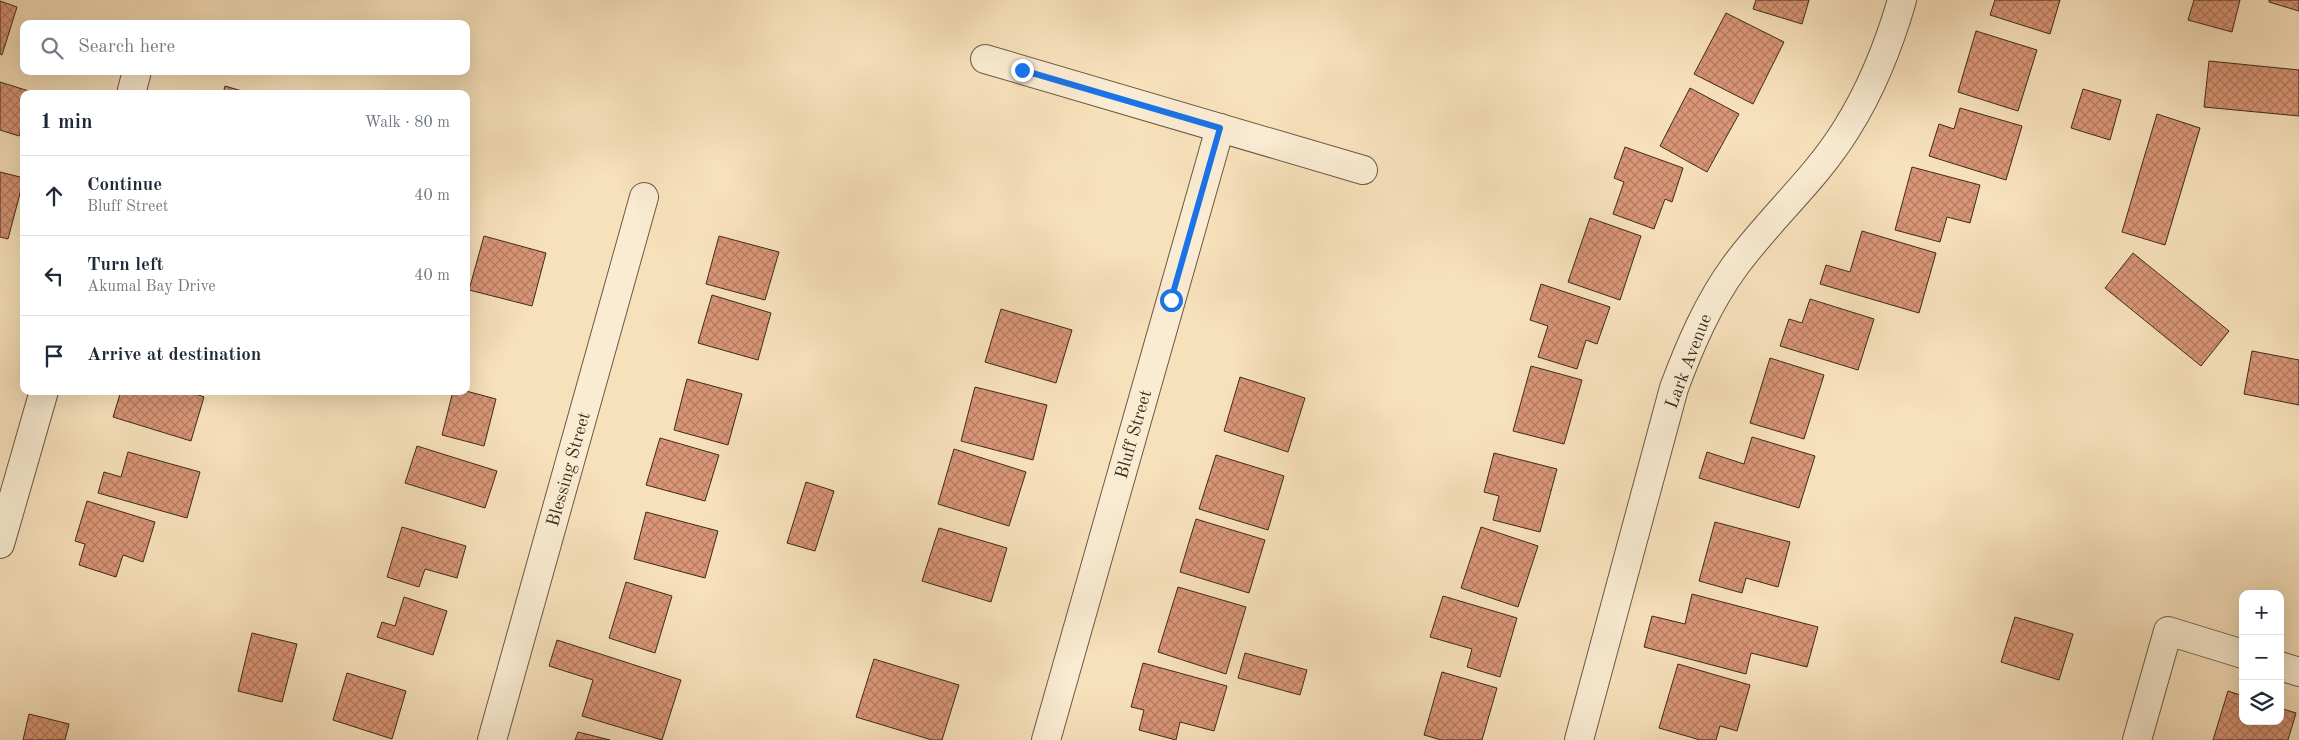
<!DOCTYPE html>
<meta charset="utf-8">
<style>
body{margin:0;font-family:"Old Standard TT",serif;background:#f6f6f7;color:#1f2937}
.controls{position:absolute;right:15px;bottom:15px;display:grid;overflow:hidden;border-radius:10px;box-shadow:0 5px 20px #0002}
.controls button{width:45px;height:45px;display:grid;place-items:center;padding:0;border:0;border-bottom:1px solid #e0e1e3;background:#fff;color:#1f2937;font:25px sans-serif}
.stop{position:absolute;width:15px;height:15px;margin:-11px;border:4px solid #1a73e8;border-radius:50%;background:#fff}
.stop.end{background:#1a73e8;border-color:#fff;box-shadow:0 1px 5px #0008}
.list{margin:0;padding:0;list-style:none}
h2{display:flex;justify-content:space-between;align-items:center;height:65px;margin:0;padding:0 20px;font-size:21px}
h2 small{font-size:16px;font-weight:400;color:#747a83}
.list li{display:grid;grid-template-columns:32px 1fr auto;gap:15px;align-items:center;box-sizing:border-box;height:80px;padding:0 20px;border-top:1px solid #e0e1e3}
.list b{display:block;font-size:19px;white-space:nowrap}
.list p{margin:0;font-size:16px;white-space:nowrap;color:#747a83}
.list em{font-size:16px;font-style:normal;color:#747a83}
.icon{flex:none;width:28px;height:28px;fill:none;stroke:currentColor;stroke-width:2;stroke-linecap:round;stroke-linejoin:round}
.map{position:relative;flex:none;width:2299px;height:740px;overflow:hidden}
.search{position:absolute;background:#fff;box-shadow:0 5px 20px #0002;left:20px;top:20px;width:450px;height:55px;display:flex;align-items:center;gap:12px;box-sizing:border-box;padding:0 18px;border-radius:10px;color:#747a83;font-size:19px}
.panel{position:absolute;background:#fff;box-shadow:0 5px 20px #0002;left:20px;top:90px;width:450px;height:305px;border-radius:10px}
.map>svg:first-child{display:block}
</style>
<div class="map">
<svg width="2299" height="740" viewBox="0 0 2299 740">
<defs>
<pattern id="building-cross-hatch" width="8" height="8" patternUnits="userSpaceOnUse" patternTransform="scale(1.25)"><rect width="8" height="8" fill="#da9677"/><path d="M0 0l8 8M0 8l8-8" fill="none" stroke="#b27b61"/></pattern>
</defs>
<rect width="100%" height="100%" fill="#f7e1bb"/>
<filter id="stains"><feTurbulence type="fractalNoise" baseFrequency=".004" numOctaves="4"/><feColorMatrix values="0 0 0 0 .2 0 0 0 0 .09 0 0 0 0 .02 0 0 0 .5 -.17"/></filter>
<radialGradient id="worn" r=".72"><stop offset=".6" stop-color="#630" stop-opacity="0"/><stop offset="1" stop-color="#630" stop-opacity=".3"/></radialGradient>
<g fill="url(#building-cross-hatch)" stroke="#3c2b1e">
<polygon points="1756,0 1809,0 1802,24 1753,9"/>
<polygon points="1995,0 2060,0 2050,34 1990,15"/>
<polygon points="2194,0 2240,0 2232,32 2188,20"/>
<polygon points="2269,0 2299,0 2299,11 2269,2"/>
<polygon points="0,1 17,7 2,55 0,54"/>
<polygon points="1726,13 1784,42 1753,104 1694,74"/>
<polygon points="1976,31 2037,50 2018,111 1958,92"/>
<polygon points="2209,61 2299,70 2299,116 2204,107"/>
<polygon points="0,82 32,92 32,94 24,94 24,120 19,136 0,130"/>
<polygon points="225,86 252,94 223,94"/>
<polygon points="1690,88 1739,114 1707,172 1660,146"/>
<polygon points="2083,89 2121,100 2110,140 2071,128"/>
<polygon points="1960,108 2022,126 2006,180 1929,156 1939,124 1954,129"/>
<polygon points="2157,114 2200,128 2165,245 2122,232"/>
<polygon points="1625,147 1683,168 1672,202 1665,199 1654,229 1613,214 1624,182 1614,178"/>
<polygon points="1912,167 1980,185 1970,223 1947,217 1940,242 1895,230"/>
<polygon points="0,172 24,178 8,239 0,237"/>
<polygon points="1590,218 1641,236 1620,300 1568,282"/>
<polygon points="1862,231 1936,253 1919,313 1820,284 1826,265 1850,272"/>
<polygon points="484,236 546,253 532,306 469,290"/>
<polygon points="719,236 779,252 765,300 706,284"/>
<polygon points="2133,253 2229,331 2201,366 2105,288"/>
<polygon points="1541,284 1610,307 1597,344 1586,340 1577,369 1538,357 1548,326 1530,320"/>
<polygon points="712,295 771,313 758,360 698,343"/>
<polygon points="1810,299 1874,319 1858,370 1780,346 1789,319 1802,323"/>
<polygon points="1001,309 1072,330 1056,383 985,362"/>
<polygon points="2252,351 2299,360 2299,405 2244,394"/>
<polygon points="1770,358 1824,375 1804,439 1750,423"/>
<polygon points="1531,366 1582,380 1564,444 1513,431"/>
<polygon points="1240,377 1305,398 1288,452 1224,431"/>
<polygon points="687,379 742,394 728,445 674,430"/>
<polygon points="975,387 1047,405 1033,460 961,441"/>
<polygon points="121,391 187,391 204,397 191,441 113,417"/>
<polygon points="453,391 466,391 496,399 484,446 442,435"/>
<polygon points="1752,437 1815,456 1799,508 1699,478 1707,452 1744,464"/>
<polygon points="660,438 719,455 705,501 646,485"/>
<polygon points="417,446 497,471 485,508 405,483"/>
<polygon points="954,449 1026,472 1009,526 938,504"/>
<polygon points="128,452 200,472 187,518 98,493 104,472 121,477"/>
<polygon points="1494,453 1557,469 1540,532 1493,520 1499,496 1484,492"/>
<polygon points="1216,455 1284,476 1268,530 1199,509"/>
<polygon points="806,482 834,491 815,551 787,543"/>
<polygon points="87,501 155,522 143,562 123,555 116,577 79,565 85,544 75,541"/>
<polygon points="646,512 718,531 705,578 634,559"/>
<polygon points="1196,519 1265,540 1249,593 1180,572"/>
<polygon points="1715,522 1790,542 1778,587 1746,578 1742,593 1699,581"/>
<polygon points="402,527 466,546 457,578 425,569 419,587 387,577"/>
<polygon points="1481,527 1538,546 1518,607 1461,588"/>
<polygon points="939,528 1007,548 991,602 922,581"/>
<polygon points="626,582 672,596 655,653 609,638"/>
<polygon points="1178,587 1246,607 1226,674 1158,652"/>
<polygon points="1692,594 1818,627 1807,667 1751,653 1746,674 1644,647 1652,616 1685,624"/>
<polygon points="1443,596 1517,618 1500,677 1467,667 1472,649 1430,637"/>
<polygon points="404,597 447,611 433,655 377,637 382,622 395,626"/>
<polygon points="2015,617 2073,634 2059,680 2001,662"/>
<polygon points="252,633 297,644 282,702 238,691"/>
<polygon points="557,640 681,680 662,740 582,716 593,680 549,666"/>
<polygon points="1245,653 1307,670 1300,695 1238,678"/>
<polygon points="874,659 959,685 942,740 932,740 856,717"/>
<polygon points="1143,663 1227,686 1214,731 1180,722 1176,740 1139,730 1144,710 1131,707"/>
<polygon points="1678,664 1750,685 1737,731 1720,726 1716,740 1700,740 1659,728"/>
<polygon points="1442,672 1497,688 1482,740 1441,740 1424,735"/>
<polygon points="347,673 406,691 392,739 333,720"/>
<polygon points="2228,691 2243,696 2243,721 2280,721 2280,708 2296,713 2288,740 2213,740"/>
<polygon points="29,714 69,724 65,740 23,740"/>
<polygon points="578,732 610,740 575,740"/>
</g>
<g fill="none" stroke-linecap="round" stroke-linejoin="round">
<defs>
<g id="minor">
<polyline points="985,59 1363,170"/>
<polyline points="131,94 137,71"/>
<polyline points="0,544 44,391"/>
<polyline points="2280,666 2299,672"/>
<polyline points="492,740 644,197"/>
<polyline points="1046,740 1220,128"/>
<path d="M1579 740 1674 388C1690 345 1708 303 1735 266 1770 218 1816 179 1847 128 1872 88 1889 45 1902 0"/>
<polyline points="2137,740 2168,631 2243,654"/>
</g>
</defs>
<use href="#minor" stroke="#6b5845" stroke-width="30"/>
<use href="#minor" stroke="#faecd3" stroke-width="28"/>
</g>
<g fill="none" stroke-linecap="round" stroke-linejoin="round">
<polyline stroke="#1a73e8" stroke-width="6" points="1022,70 1220,128 1171,300"/>
</g>
<g text-anchor="middle" stroke-width="5" stroke-linejoin="round" paint-order="stroke">
<g font-size="18" fill="#3c2b1e" stroke="#faecd3">
<text transform="translate(1688 361) rotate(-69)" y="6">Lark Avenue</text>
<text transform="translate(1133 434) rotate(-74)" y="6">Bluff Street</text>
<text transform="translate(568 469) rotate(-74)" y="6">Blessing Street</text>
</g>
</g>
<rect width="100%" height="100%" filter="url(#stains)"/>
<rect width="100%" height="100%" fill="url(#worn)"/>
</svg>
<div class="controls">
<button>+</button>
<button>−</button>
<button><svg class="icon" aria-label="layers" viewBox="0 0 24 24"><path d="M12 4l9 5-9 5-9-5zM3 14l9 5 9-5"/></svg></button>
</div>
<div class="stop" style="left:1171px;top:300px"></div>
<div class="stop end" style="left:1022px;top:70px"></div>
<div class="search"><svg class="icon" aria-label="search" viewBox="0 0 24 24"><circle cx="10" cy="10" r="6"/><path d="M15 15l6 6"/></svg>Search here</div>
<section class="panel">
<h2>1 min<small>Walk · 80 m</small></h2>
<ul class="list">
<li><svg class="icon" aria-label="ahead" viewBox="0 0 24 24"><path d="M12 20V5M6 11l6-6 6 6"/></svg><div><b>Continue</b><p>Bluff Street</p></div><em>40 m</em></li>
<li><svg class="icon" aria-label="left" viewBox="0 0 24 24"><path d="M17 20v-9H6M10 6l-5 5 5 5"/></svg><div><b>Turn left</b><p>Akumal Bay Drive</p></div><em>40 m</em></li>
<li><svg class="icon" aria-label="arrive" viewBox="0 0 24 24"><path d="M6 21V4h12l-3 4 3 4H6"/></svg><div><b>Arrive at destination</b></div></li>
</ul>
</section>
</div>
